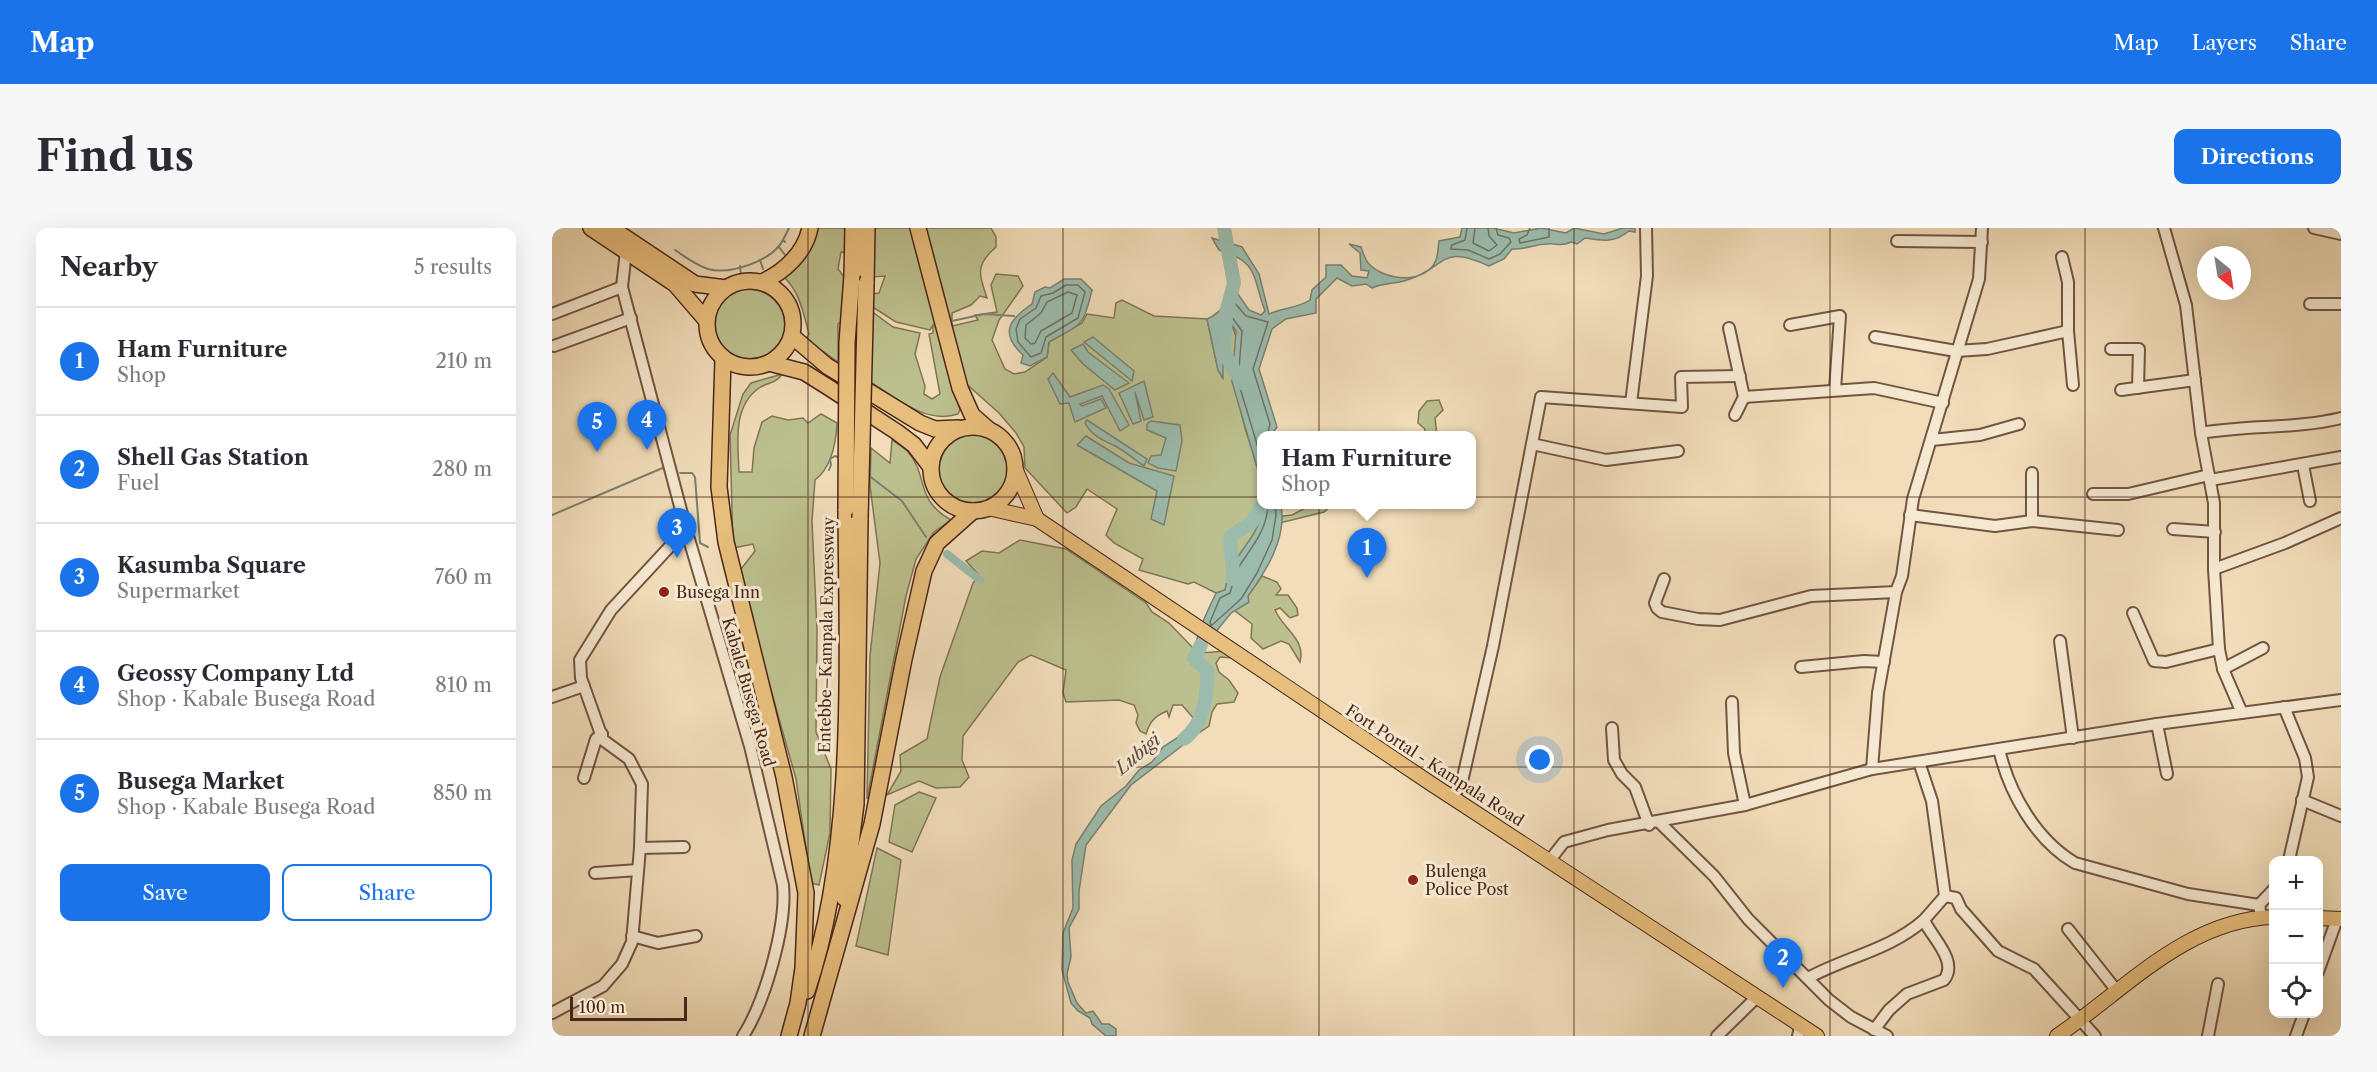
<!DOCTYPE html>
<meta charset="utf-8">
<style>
body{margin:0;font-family:"Libre Caslon Text",serif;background:#f7f7f7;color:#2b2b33}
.controls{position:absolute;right:18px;bottom:18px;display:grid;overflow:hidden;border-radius:12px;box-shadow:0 6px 24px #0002}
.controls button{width:54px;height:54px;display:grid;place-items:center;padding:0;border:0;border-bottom:2px solid #e1e1e2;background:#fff;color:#2b2b33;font:30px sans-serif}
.compass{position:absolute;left:1645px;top:18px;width:54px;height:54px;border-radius:50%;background:#fff;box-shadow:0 6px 24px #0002;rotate:150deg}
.scale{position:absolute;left:18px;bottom:15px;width:117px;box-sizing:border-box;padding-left:6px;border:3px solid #4a271a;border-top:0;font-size:16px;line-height:21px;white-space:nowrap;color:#4a271a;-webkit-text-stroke:4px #f6e9d2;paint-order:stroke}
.you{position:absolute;left:988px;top:532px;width:21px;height:21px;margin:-15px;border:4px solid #fff;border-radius:50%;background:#1a73e8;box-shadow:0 0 0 9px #1a73e833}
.badge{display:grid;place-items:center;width:39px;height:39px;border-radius:50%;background:#1a73e8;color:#fff;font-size:20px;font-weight:700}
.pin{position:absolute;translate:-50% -50px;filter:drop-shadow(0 2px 3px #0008)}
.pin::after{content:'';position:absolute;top:32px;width:21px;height:18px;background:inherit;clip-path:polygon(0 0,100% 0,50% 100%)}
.popup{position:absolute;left:705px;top:203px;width:219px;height:78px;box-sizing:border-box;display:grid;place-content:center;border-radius:12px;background:#fff;filter:drop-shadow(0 2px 4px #0005);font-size:20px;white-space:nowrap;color:#7c7c81}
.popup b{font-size:22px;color:#2b2b33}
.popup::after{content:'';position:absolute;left:50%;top:100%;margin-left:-12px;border:12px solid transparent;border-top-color:#fff}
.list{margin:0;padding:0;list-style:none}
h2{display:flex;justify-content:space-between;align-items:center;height:78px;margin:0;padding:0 24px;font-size:26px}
h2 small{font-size:20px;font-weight:400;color:#7c7c81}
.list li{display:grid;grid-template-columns:39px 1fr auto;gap:18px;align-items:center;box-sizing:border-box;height:108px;padding:0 24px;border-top:2px solid #e1e1e2}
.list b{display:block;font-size:22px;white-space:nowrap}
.list p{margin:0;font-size:20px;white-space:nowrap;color:#7c7c81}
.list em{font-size:20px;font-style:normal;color:#7c7c81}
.actions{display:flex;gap:12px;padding:18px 24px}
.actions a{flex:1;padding:14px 0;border:2px solid #1a73e8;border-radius:12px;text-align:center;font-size:21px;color:#1a73e8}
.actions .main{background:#1a73e8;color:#fff}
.icon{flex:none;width:33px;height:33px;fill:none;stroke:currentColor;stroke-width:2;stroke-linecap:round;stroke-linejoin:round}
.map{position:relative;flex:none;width:1789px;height:808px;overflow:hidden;border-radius:12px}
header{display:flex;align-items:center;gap:36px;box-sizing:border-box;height:84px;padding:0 30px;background:#1a73e8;color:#fff}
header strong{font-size:28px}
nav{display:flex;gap:33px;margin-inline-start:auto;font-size:21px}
.intro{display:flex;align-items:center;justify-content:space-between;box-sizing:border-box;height:144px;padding:0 36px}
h1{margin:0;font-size:42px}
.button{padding:15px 27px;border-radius:12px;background:#1a73e8;color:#fff;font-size:21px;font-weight:700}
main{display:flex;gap:36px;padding:0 36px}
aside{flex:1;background:#fff;border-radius:12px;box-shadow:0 6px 24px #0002}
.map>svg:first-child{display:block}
</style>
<header>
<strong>Map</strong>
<nav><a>Map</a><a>Layers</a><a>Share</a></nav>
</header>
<div class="intro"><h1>Find us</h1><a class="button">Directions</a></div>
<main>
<aside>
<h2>Nearby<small>5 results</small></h2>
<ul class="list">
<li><span class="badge">1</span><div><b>Ham Furniture</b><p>Shop</p></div><em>210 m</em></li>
<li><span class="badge">2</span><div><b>Shell Gas Station</b><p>Fuel</p></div><em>280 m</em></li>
<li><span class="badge">3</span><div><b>Kasumba Square</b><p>Supermarket</p></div><em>760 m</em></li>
<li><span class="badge">4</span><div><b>Geossy Company Ltd</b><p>Shop · Kabale Busega Road</p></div><em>810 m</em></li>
<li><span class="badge">5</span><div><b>Busega Market</b><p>Shop · Kabale Busega Road</p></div><em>850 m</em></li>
</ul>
<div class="actions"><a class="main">Save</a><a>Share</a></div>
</aside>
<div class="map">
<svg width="1789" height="808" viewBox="0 0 1789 808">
<rect width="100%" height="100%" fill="#f1ddb9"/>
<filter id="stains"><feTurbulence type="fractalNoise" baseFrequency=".00333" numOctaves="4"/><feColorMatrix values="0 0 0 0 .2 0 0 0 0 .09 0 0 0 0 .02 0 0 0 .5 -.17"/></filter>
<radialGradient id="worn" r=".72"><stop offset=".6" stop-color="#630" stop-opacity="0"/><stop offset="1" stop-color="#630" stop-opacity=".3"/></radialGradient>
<g fill="#bcc08e" stroke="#837454" stroke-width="1.5">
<path d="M266 0H296L295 25 289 24 286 41 293 50 291 92 286 96V134L254 111 257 106C251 84 248 64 231 48L251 32Z"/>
<path d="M322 0H361L408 182 406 186C374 197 343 169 317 153L319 83 341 99 368 105 363 126 373 158 372 166 380 171 388 166 377 106 381 105V97L378 102 344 94 319 78V66L327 65 333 48 320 49Z"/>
<path d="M371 0H439L444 9V19C423 37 427 46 435 70L428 68 419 77 400 85V98L426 92 423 87 445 84 439 57 444 46 466 48 471 58 447 92 440 112 453 141 462 146 473 144 495 129 497 114 530 95 535 86 562 90 564 75 570 72 602 88 655 91 666 142 670 149 671 97 676 91C692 114 685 149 688 176 691 212 717 246 710 284 705 308 693 316 682 336 677 343 675 354 673 362L664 365 642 354 636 356 587 342 591 331 562 315 554 307 565 281 535 261 524 279 515 285 473 240 472 219 464 205 447 185 411 153Z"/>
<circle cx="196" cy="98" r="37"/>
<path d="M230 146C224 156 216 154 207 160 180 179 186 216 187 244H200L202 220 210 194 220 188 236 192 251 190 256 195 269 186 285 195C284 216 280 239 263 252L260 293 265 402 264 504 279 541 278 605 267 657 259 655 244 551 186 345 203 323 201 316 181 320 178 207 191 166 199 155Z"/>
<polygon points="887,172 891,182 883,190 885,207 873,207 873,201 866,195 867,183 875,173"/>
<circle cx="419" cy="239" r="37"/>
<path d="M340 212C345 216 352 219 356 224 377 248 362 271 399 292L382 304 364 331 354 368 315 571 318 428 328 335 318 258 319 220 338 235Z"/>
<polygon points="759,277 780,277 772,284 728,295 731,288 740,287"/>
<path d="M468 312 514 321 594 375 600 384 617 395 642 421V430L648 425 675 423 681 430 668 429 664 435 667 444 677 452 686 465 682 474 665 476 660 484 657 498 648 504 643 492 630 477H621L617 489 615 483C603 488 598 493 594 506L588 503 584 495 586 487 582 477 567 472 514 474 511 465 514 442 479 427 466 434 411 508 410 532 417 549 408 559 384 560 367 553 335 567 349 543 348 527 375 511 388 449 421 355 427 347 414 333 430 323 447 325Z"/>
<path d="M710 348 725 354 729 361 724 367H736L745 380 746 387 738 390 728 380 723 382C732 402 754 411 748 434L737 416 729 413 711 421 699 410 700 396 682 382 696 374V368Z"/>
<polygon points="367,564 384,570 360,624 337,614 343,577"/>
<polygon points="325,620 349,632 336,727 304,718"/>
</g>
<g fill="#9bbcad" stroke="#7b8072" stroke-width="1.5">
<path d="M910 0H941L962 5 989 0 1014 5 1022 0 1052 6 1071 0H1083V4L1077 3C1062 15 1052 13 1033 10L1025 16 1019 14C1010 19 1005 15 995 16 983 16 973 22 960 21L952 31 937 38C886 14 896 41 852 53 840 56 831 55 820 60L814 56 800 58 785 50 764 71V85L734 91 720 101 707 141 725 199 719 207 710 208V256L680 154 684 103 676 91 671 95V150L666 142 655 91C671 84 676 73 679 56L697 82 709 87 713 83C700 48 707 34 667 22L660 10 690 19 707 46 717 86C730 80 746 80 758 72L760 62 774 49V37H789L800 48 815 50 817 43 809 42 808 25 797 16 809 19C811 25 813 32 817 36 833 53 874 57 884 32 886 27 886 19 887 13L908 9Z"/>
<path d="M512 51H529L540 62C531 100 530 95 497 114L495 129 478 138 469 135 471 127C448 106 456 92 480 76L483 64 493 59 498 60Z"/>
<polygon points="541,109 582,143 580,153 532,114"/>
<polygon points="531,116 536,124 577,155 563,162 531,136 519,122"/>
<polygon points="501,145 518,169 551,157 557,161 577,197 568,203 550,168 528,176 530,178 549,171 554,180 523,194 517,175 508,176 496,151"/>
<polygon points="592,153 601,189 592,192 583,164 589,193 581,196 567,165"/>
<path d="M535 192 595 231 592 238C583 232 573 223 563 218 551 212 540 208 533 195Z"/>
<polygon points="599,193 628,197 630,213 624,243 606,240 596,235 599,228 609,227 614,210 595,202 595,196"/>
<polygon points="534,208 577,235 622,248 612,297 599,291 605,263 525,217"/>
<path d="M711 277 729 278C735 310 714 343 696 368L697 374 679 385 642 431C642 408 655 385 664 365L673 362C675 353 677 342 682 335 695 313 708 304 711 277Z"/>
<polygon points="643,498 648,504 579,557 534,617 527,663 527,681 517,700 519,729 515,746 516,754 525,775 534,785 541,783 550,796 557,796 564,801 564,808 554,808 540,796 538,790 526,783 519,775 510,742 511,705 521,680 520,632 524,616 549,578 574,558 587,542 600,534 611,519"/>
</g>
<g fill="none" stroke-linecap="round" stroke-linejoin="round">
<g stroke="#727264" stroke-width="1.5">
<polyline points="915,0 913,12 900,17 899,21 916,22 937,31 948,26 959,14 957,10 946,7 944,0"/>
<polyline points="923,0 921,15 937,23 945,17 937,8 936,0"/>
<polyline points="978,0 975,7 967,11 968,15 997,9 997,0"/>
<polygon points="514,57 526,57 533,64 526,90 494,109 489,125 479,129 466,114 464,101 468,91 484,80 489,68 501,65"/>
<polygon points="516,64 525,67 520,85 489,103 483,115 479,116 473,110 474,97 489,85 495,74"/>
<polyline points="710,233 686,153 690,103 676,84 682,74 694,88 716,94 701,141 718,196 715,208"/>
<path d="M716 276C715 302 701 317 688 337 683 345 681 356 678 365L668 370 658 394 659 398 689 371 705 345 720 312 724 287 723 276"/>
</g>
<g stroke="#7b8072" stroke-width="2">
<polyline points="233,14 231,12 237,0"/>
<polyline points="227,19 233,27"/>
<path d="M123 22C133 29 144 37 156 41 178 47 220 33 231 12"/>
<polyline points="208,32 211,41"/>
<polyline points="188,38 189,47"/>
<polyline points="400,93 432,86 462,88"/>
<polyline points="277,242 279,237 278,231 283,228 288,230"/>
<polyline points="128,245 140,245 143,249 148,315 156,319"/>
<polyline points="316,247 350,273 374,309"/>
<polyline points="0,287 113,239"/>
</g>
<polyline stroke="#9bbcad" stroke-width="8" points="395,326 428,352"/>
<g stroke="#9bbcad" stroke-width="14">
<polyline points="672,0 682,55 674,85 672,125 690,155"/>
<path d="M680 351C683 334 676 322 679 308L699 295 711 276"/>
<path d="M632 511C652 496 656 466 655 442L642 431 649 417"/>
</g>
<defs>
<g id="minor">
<polyline points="1612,0 1634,77 1649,205 1662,275 1662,341 1667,421 1671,441 1690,485"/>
<polyline points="1762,0 1789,6"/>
<polyline points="1345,13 1430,14"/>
<path d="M74 23 70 59 134 301 198 518 231 657C235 697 213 774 191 808"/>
<polyline points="1510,29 1516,54 1516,103 1521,157"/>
<polyline points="1758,76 1789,76"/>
<polyline points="0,86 70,59"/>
<polyline points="1238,97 1288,88 1283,162"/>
<polyline points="1177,100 1192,169 1183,187"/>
<polyline points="1323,109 1404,123 1435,121 1516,103"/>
<polyline points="2,118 79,90"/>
<polyline points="1559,121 1587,121 1586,160"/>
<polyline points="1569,162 1643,152"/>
<polyline points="1192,169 1322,160 1391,175"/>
<polyline points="1079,175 1095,48 1094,0"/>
<path d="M1649 205C1695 197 1744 201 1789 190"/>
<polyline points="1380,212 1428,207 1467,196"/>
<polyline points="980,216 1054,232 1126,223"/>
<polyline points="1751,237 1758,273"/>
<polyline points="1480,245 1480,293"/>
<polyline points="1658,252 1789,229"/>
<polyline points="1541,266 1576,266 1657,247"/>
<polyline points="1358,287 1443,298 1480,293 1566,302"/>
<polyline points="1621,301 1663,304"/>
<polyline points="1662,341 1733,315 1789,290"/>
<polyline points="1112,351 1103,375 1105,380 1110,384 1146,391 1168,392 1259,368 1344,364"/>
<polyline points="1581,385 1602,433 1614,434 1667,421"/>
<polyline points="1508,413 1521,510"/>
<polyline points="1249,439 1312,433 1332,434"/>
<polyline points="1671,441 1711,420"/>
<polyline points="0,469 32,458"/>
<polyline points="1180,474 1182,525 1193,577"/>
<polyline points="1732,479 1753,530 1756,549 1737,632"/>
<polyline points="1605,496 1615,546"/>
<polyline points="1060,500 1062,532 1070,546 1083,559 1097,597"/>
<path d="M1447 521C1457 565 1484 612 1523 635L1636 666 1707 677"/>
<polyline points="1320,541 1326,465 1344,364 1350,348 1361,271 1427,51 1430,0"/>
<polyline points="32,550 44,511 50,506"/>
<polyline points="899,569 909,558 941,418 989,169 1130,179 1129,149 1188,148"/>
<polyline points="1750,572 1789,588"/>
<polyline points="1108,595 1162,648 1196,691 1277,772 1299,789 1335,808"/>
<polyline points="88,620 132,619"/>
<polyline points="998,632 1012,614 1056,602 1193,577 1320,541 1605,496 1789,472"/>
<polyline points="43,645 86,642"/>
<polyline points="1393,668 1404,670 1409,681 1446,723 1482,741 1543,808"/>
<polyline points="1708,682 1707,677 1722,661"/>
<polyline points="1516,701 1565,763"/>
<polyline points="80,708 106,715 144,708"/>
<polyline points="1766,744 1785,691"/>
<path d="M1256 750C1294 729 1338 722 1372 692"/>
<polyline points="0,785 51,758 70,736 80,714 88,620 90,556 77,531 51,512 29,450 28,432 59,382 134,301"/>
<path d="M1322 802 1337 782 1355 766 1392 752C1407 733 1379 709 1372 692L1393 668 1380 573 1367 534"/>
<polyline points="1165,808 1204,770"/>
<polyline points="1246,808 1248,799"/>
<polyline points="1656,808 1666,756"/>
<polyline points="1744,808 1752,786"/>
</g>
<g id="major">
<polyline points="463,240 485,291"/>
<polyline points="436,280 485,291 878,555 1265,808"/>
<polyline points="1766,690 1789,691"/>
<path d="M1505 808C1572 763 1635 691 1722 689"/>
</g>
<g id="highway">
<polyline points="39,0 123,56 154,92"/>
<polyline points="59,0 143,56 174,60"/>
<polyline points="366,0 408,160 420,187 436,201"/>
<polyline points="300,47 301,0"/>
<circle cx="198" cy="96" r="43"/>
<path d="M210 54C232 44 253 25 258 0"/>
<polyline points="314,56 315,0"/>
<polyline points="240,108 275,138 368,195 383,201 406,200"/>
<polyline points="171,131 167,259 174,314 232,549 254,665 251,740 246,775 237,808"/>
<polyline points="217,135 252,144 276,159 345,204 362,217 378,238"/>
<circle cx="421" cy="241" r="42"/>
<polyline points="292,670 304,576 308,290"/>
<path d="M255 763C304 619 295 432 294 281"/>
<polyline points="260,808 320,596 352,431 372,343 385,315 421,283"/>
</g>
</defs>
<use href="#minor" stroke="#745442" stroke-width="14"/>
<use href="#major" stroke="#4a271a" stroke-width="16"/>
<use href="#highway" stroke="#4a271a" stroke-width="18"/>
<use href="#minor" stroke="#f6e9d2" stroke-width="10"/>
<use href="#major" stroke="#e8be7c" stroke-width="14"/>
<use href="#highway" stroke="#e8be7c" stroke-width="15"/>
<defs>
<g id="highway-bridge">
<polyline points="294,281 295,115 300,47"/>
<polyline points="308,290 314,56"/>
</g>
</defs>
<use href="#highway-bridge" stroke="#4a271a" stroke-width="18" stroke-linecap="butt"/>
<use href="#highway-bridge" stroke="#e8be7c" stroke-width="15"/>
</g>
<path fill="none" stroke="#4a271a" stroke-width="1.5" stroke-opacity="0.55" d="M256 0V808M511 0V808M767 0V808M1022 0V808M1278 0V808M1533 0V808M0 269H1789M0 539H1789"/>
<g fill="#8f2418" stroke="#f6e9d2" stroke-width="2">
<circle cx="112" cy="364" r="6"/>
<circle cx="861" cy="652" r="6"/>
</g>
<g text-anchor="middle" stroke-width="6" stroke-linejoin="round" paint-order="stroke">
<g font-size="16" fill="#4a271a" stroke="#f6e9d2" text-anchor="start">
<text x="124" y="370">Busega Inn</text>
<text x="873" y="649">Bulenga<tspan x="873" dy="18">Police Post</tspan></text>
</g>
<g font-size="16" fill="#4a271a" stroke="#f6e9d2">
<text transform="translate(274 407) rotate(-89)" y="6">Entebbe–Kampala Expressway</text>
<text transform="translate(197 464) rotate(74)" y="6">Kabale Busega Road</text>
<text transform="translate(883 537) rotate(33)" y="6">Fort Portal - Kampala Road</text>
</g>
<g font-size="18" font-style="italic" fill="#5e4c3f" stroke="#f6e9d2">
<text transform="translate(586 526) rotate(-40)" y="6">Lubigi</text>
</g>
</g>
<rect width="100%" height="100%" filter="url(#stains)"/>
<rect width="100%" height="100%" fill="url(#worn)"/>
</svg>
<div class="controls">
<button>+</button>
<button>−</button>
<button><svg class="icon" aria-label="locate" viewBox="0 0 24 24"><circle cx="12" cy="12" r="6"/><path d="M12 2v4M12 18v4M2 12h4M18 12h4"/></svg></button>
</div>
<svg class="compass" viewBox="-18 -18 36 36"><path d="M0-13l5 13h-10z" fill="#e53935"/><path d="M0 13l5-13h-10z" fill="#7c7c81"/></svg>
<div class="scale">100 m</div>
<div class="you"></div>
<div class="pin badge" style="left:815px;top:350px">1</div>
<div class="popup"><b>Ham Furniture</b>Shop</div>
<div class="pin badge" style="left:1231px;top:760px">2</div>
<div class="pin badge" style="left:125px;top:330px">3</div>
<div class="pin badge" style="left:95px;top:222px">4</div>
<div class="pin badge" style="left:45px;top:224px">5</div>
</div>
</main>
